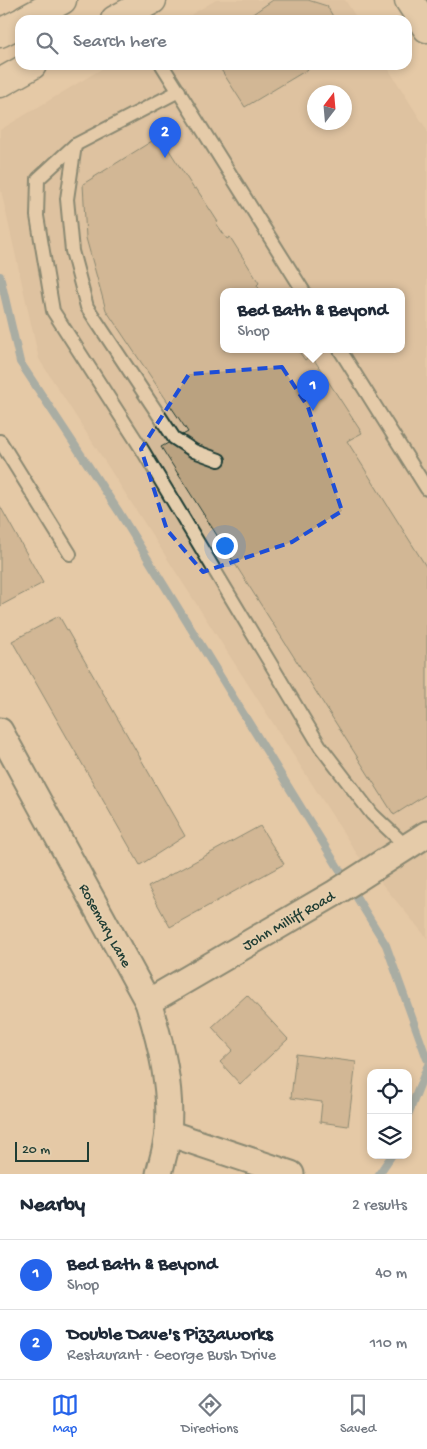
<!DOCTYPE html>
<meta charset="utf-8">
<style>
body{margin:0;font-family:"Gochi Hand",sans-serif;background:#f6f6f7;color:#1f2937}
.controls{position:absolute;right:15px;bottom:15px;display:grid;overflow:hidden;border-radius:10px;box-shadow:0 2px 8px #0003}
.controls button{width:45px;height:45px;display:grid;place-items:center;padding:0;border:0;border-bottom:1px solid #e0e1e3;background:#fff;color:#1f2937;font:25px sans-serif}
.compass{position:absolute;left:307px;top:85px;width:45px;height:45px;border-radius:50%;background:#fff;box-shadow:0 2px 8px #0003;rotate:16deg}
.scale{position:absolute;left:15px;bottom:12px;width:74px;box-sizing:border-box;padding-left:5px;border:2px solid #1f3d34;border-top:0;font-size:14px;line-height:18px;white-space:nowrap;color:#1f3d34;-webkit-text-stroke:4px #e5cead;paint-order:stroke}
.you{position:absolute;left:224px;top:545px;width:18px;height:18px;margin:-12px;border:4px solid #fff;border-radius:50%;background:#1a73e8;box-shadow:0 0 0 8px #1a73e833}
.badge{display:grid;place-items:center;width:32px;height:32px;border-radius:50%;background:#2563eb;color:#fff;font-size:16px;font-weight:700}
.pin{position:absolute;translate:-50% -41px;filter:drop-shadow(0 1px 2px #0008)}
.pin::after{content:'';position:absolute;top:26px;width:18px;height:15px;background:inherit;clip-path:polygon(0 0,100% 0,50% 100%)}
.popup{position:absolute;left:220px;top:288px;width:185px;height:65px;box-sizing:border-box;display:grid;place-content:center;border-radius:10px;background:#fff;filter:drop-shadow(0 1px 4px #0005);font-size:16px;white-space:nowrap;color:#747a83}
.popup b{font-size:19px;color:#1f2937}
.popup::after{content:'';position:absolute;left:50%;top:100%;margin-left:-10px;border:10px solid transparent;border-top-color:#fff}
.list{margin:0;padding:0;list-style:none}
h2{display:flex;justify-content:space-between;align-items:center;height:65px;margin:0;padding:0 20px;font-size:21px}
h2 small{font-size:16px;font-weight:400;color:#747a83}
.list li{display:grid;grid-template-columns:32px 1fr auto;gap:15px;align-items:center;box-sizing:border-box;height:70px;padding:0 20px;border-top:1px solid #e0e1e3}
.list b{display:block;font-size:19px;white-space:nowrap}
.list p{margin:0;font-size:16px;white-space:nowrap;color:#747a83}
.list em{font-size:16px;font-style:normal;color:#747a83}
.icon{flex:none;width:28px;height:28px;fill:none;stroke:currentColor;stroke-width:2;stroke-linecap:round;stroke-linejoin:round}
.map{position:relative;flex:none;width:427px;height:1174px;overflow:hidden}
.search{position:absolute;background:#fff;box-shadow:0 2px 8px #0003;left:15px;right:15px;top:15px;height:55px;display:flex;align-items:center;gap:12px;box-sizing:border-box;padding:0 18px;border-radius:15px;color:#747a83;font-size:19px}
.sheet{height:205px;background:#fff}
nav{display:flex;justify-content:space-around;align-items:center;box-sizing:border-box;height:70px;border-top:1px solid #e0e1e3;background:#fff;font-size:14px;color:#747a83}
nav a{display:grid;justify-items:center;gap:2px}
nav .on{color:#2563eb}
.map>svg:first-child{display:block}
</style>
<div class="map">
<svg width="427" height="1174" viewBox="0 0 427 1174">
<rect width="100%" height="100%" fill="#e5c9a6"/>
<filter id="ink" filterUnits="userSpaceOnUse"><feTurbulence type="fractalNoise" baseFrequency=".02" numOctaves="2"/><feDisplacementMap in="SourceGraphic" scale="10" xChannelSelector="R" yChannelSelector="G"/><feConvolveMatrix kernelMatrix="1 2 1 2 8 2 1 2 1" color-interpolation-filters="sRGB"/></filter>
<g filter="url(#ink)">
<g fill="#d4ba99" fill-rule="evenodd">
<polygon points="216,0 345,0 358,20 182,20"/>
<path d="M108 65H386L427 130V938L357 854 39 359 0 186V130ZM314 92H344V122H314ZM224 292H402V350H224Z"/>
</g>
<g fill="none" stroke-linecap="round" stroke-linejoin="round">
<g stroke="#618ca1" stroke-width="8">
<polyline points="0,276 20,362 119,512 386,945 427,1059"/>
<polyline points="408,1115 427,1067"/>
<polyline points="379,1174 392,1155"/>
</g>
</g>
<g fill="#baa280" stroke="#1f3d34">
<polygon points="273,0 308,0 327,6 335,20 244,20"/>
<polygon points="218,65 315,65 245,107"/>
<polygon points="160,136 194,189 196,188 218,222 216,223 227,239 230,237 259,283 257,285 261,292 224,292 224,350 298,350 305,360 311,355 362,433 347,441 427,568 427,794 394,815 161,447 188,432 106,310 86,238 83,184"/>
<polygon points="0,506 43,583 0,606"/>
<polygon points="59,616 185,836 140,865 12,641"/>
<polygon points="260,826 284,864 170,927 148,887"/>
<polygon points="247,995 288,1039 240,1084 220,1062 233,1050 212,1027"/>
<polygon points="296,1054 356,1062 348,1126 320,1122 322,1102 291,1098"/>
</g>
<g fill="none" stroke-linecap="round" stroke-linejoin="round">
<defs>
<g id="service">
<polyline points="162,65 304,292"/>
<polyline points="179,91 75,145 38,179 37,216 53,311 143,451 320,746 372,814 407,847"/>
<polyline points="75,145 67,199 72,251 87,307 174,438 194,451 219,460"/>
<polyline points="340,350 427,489"/>
<polyline points="0,441 70,554"/>
</g>
<g id="minor">
<path d="M0 731 148 1002C161 1044 172 1088 168 1132 167 1146 162 1161 159 1174"/>
<polyline points="148,1002 335,893 427,834"/>
<polyline points="168,1133 291,1174"/>
</g>
<g id="secondary">
<polyline points="25,20 62,0"/>
<polyline points="115,20 152,0"/>
<polyline points="0,33 20,23"/>
<polyline points="0,83 32,65"/>
</g>
<polyline id="primary" points="409,0 427,28"/>
</defs>
<use href="#service" stroke="#1f3d34" stroke-width="16"/>
<use href="#minor" stroke="#1f3d34" stroke-width="29"/>
<use href="#secondary" stroke="#1f3d34" stroke-width="31"/>
<use href="#primary" stroke="#1f3d34" stroke-width="31"/>
<use href="#service" stroke="#e5cead" stroke-width="12"/>
<use href="#minor" stroke="#e5cead" stroke-width="25"/>
<use href="#secondary" stroke="#e5cead" stroke-width="28"/>
<use href="#primary" stroke="#e5cead" stroke-width="28"/>
</g>
</g>
<path d="M0 0H427V1174H0ZM282 367 308 407 342 511 292 542 203 572 167 530 141 449 189 374Z" fill="#e5c9a6" fill-opacity=".55" fill-rule="evenodd"/>
<path fill="none" stroke="#1d4ed8" stroke-width="4" stroke-dasharray="10 6" stroke-linejoin="round" d="M282 367 308 407 342 511 292 542 203 572 167 530 141 449 189 374Z"/>
<g text-anchor="middle" stroke-width="4.5" stroke-linejoin="round" paint-order="stroke">
<g font-size="15" fill="#1f3d34" stroke="#e5cead">
<text transform="translate(288 920) rotate(-30)" y="5">John Milliff Road</text>
<text transform="translate(106 925) rotate(61)" y="5">Rosemary Lane</text>
</g>
</g>
</svg>
<div class="controls">
<button><svg class="icon" aria-label="locate" viewBox="0 0 24 24"><circle cx="12" cy="12" r="6"/><path d="M12 2v4M12 18v4M2 12h4M18 12h4"/></svg></button>
<button><svg class="icon" aria-label="layers" viewBox="0 0 24 24"><path d="M12 4l9 5-9 5-9-5zM3 14l9 5 9-5"/></svg></button>
</div>
<svg class="compass" viewBox="-18 -18 36 36"><path d="M0-13l5 13h-10z" fill="#e53935"/><path d="M0 13l5-13h-10z" fill="#747a83"/></svg>
<div class="scale">20 m</div>
<div class="you"></div>
<div class="pin badge" style="left:313px;top:411px">1</div>
<div class="popup"><b>Bed Bath &amp; Beyond</b>Shop</div>
<div class="pin badge" style="left:165px;top:158px">2</div>
<div class="search"><svg class="icon" aria-label="search" viewBox="0 0 24 24"><circle cx="10" cy="10" r="6"/><path d="M15 15l6 6"/></svg>Search here</div>
</div>
<section class="sheet">
<h2>Nearby<small>2 results</small></h2>
<ul class="list">
<li><span class="badge">1</span><div><b>Bed Bath &amp; Beyond</b><p>Shop</p></div><em>40 m</em></li>
<li><span class="badge">2</span><div><b>Double Dave's Pizzaworks</b><p>Restaurant · George Bush Drive</p></div><em>110 m</em></li>
</ul>
</section>
<nav>
<a class="on"><svg class="icon" aria-label="map" viewBox="0 0 24 24"><path d="M3 6l6-2 6 2 6-2v14l-6 2-6-2-6 2zM9 4v14M15 6v14"/></svg>Map</a>
<a><svg class="icon" aria-label="directions" viewBox="0 0 24 24"><path d="M12 3l9 9-9 9-9-9zM9 14v-3h6M13 9l2 2-2 2"/></svg>Directions</a>
<a><svg class="icon" aria-label="saved" viewBox="0 0 24 24"><path d="M7 4h10v16l-5-4-5 4z"/></svg>Saved</a>
</nav>
